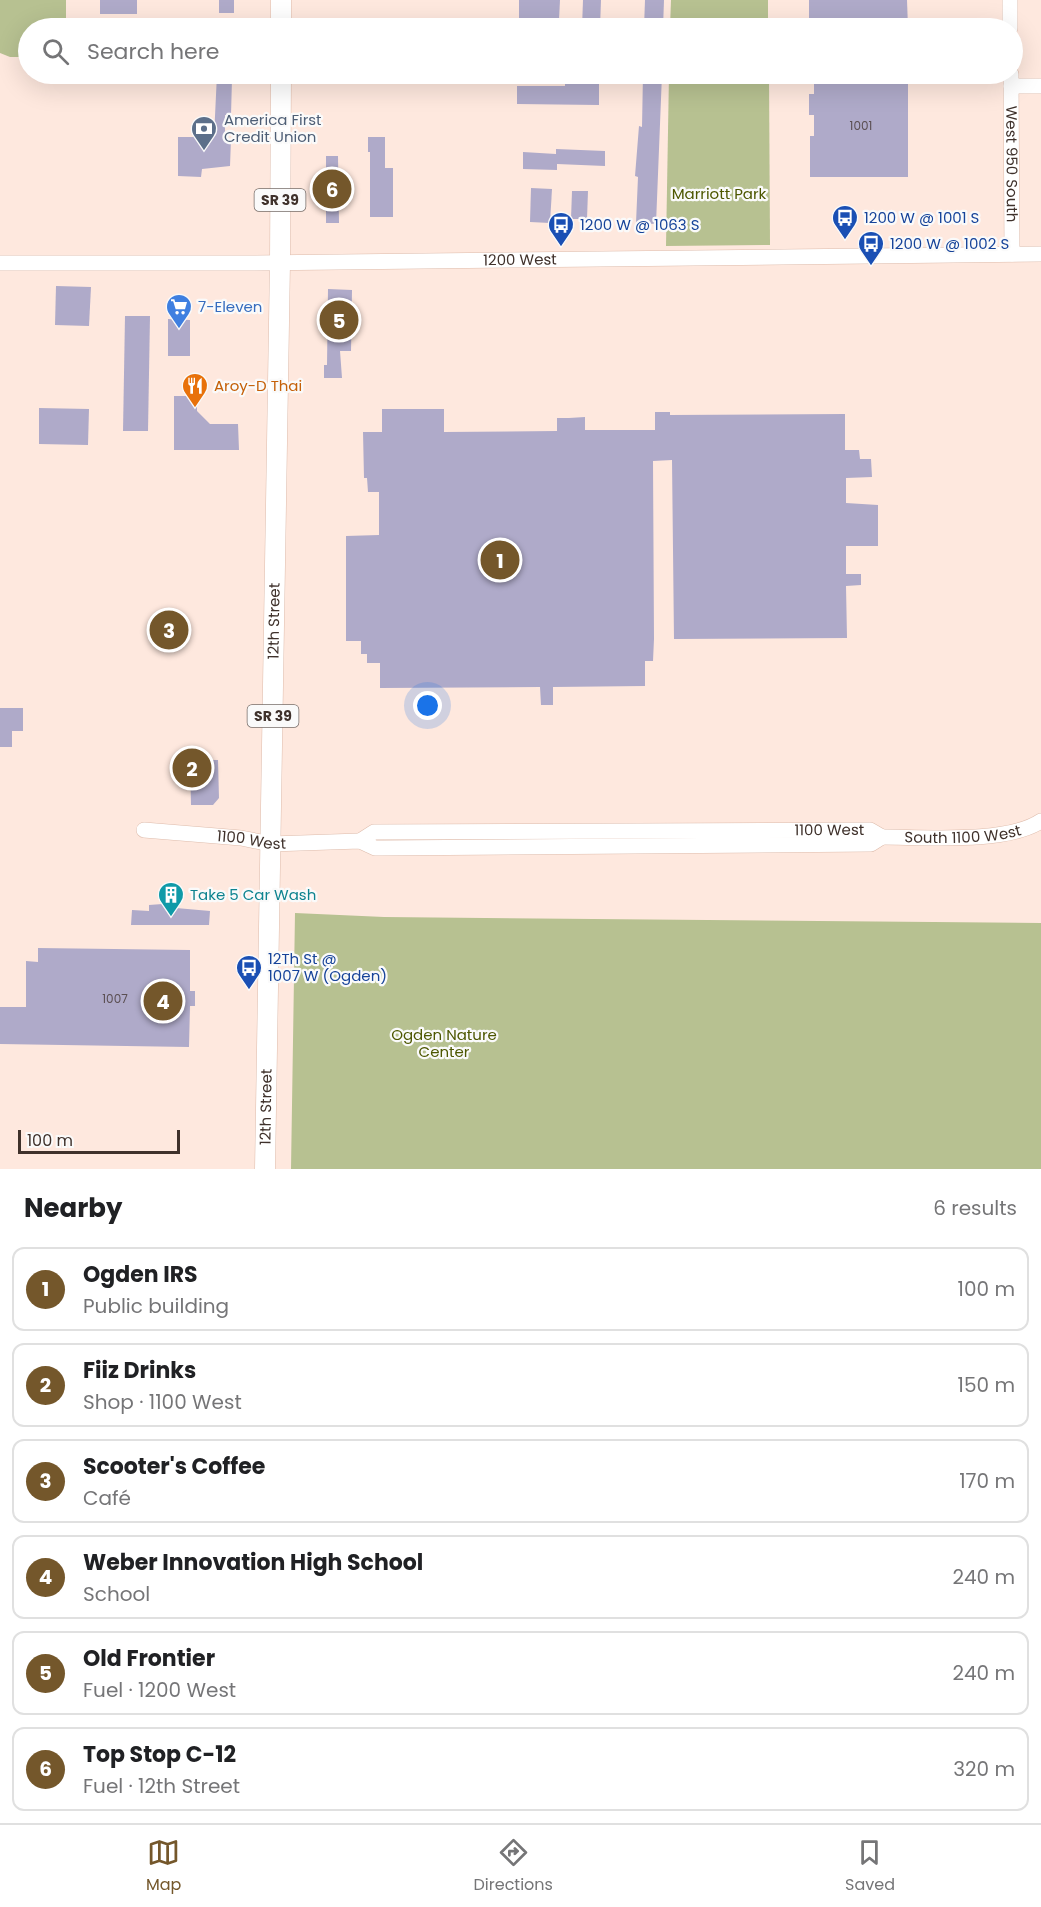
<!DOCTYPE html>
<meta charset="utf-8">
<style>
body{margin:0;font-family:Poppins,sans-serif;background:#f2f2f2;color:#202124}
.scale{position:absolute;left:18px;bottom:15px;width:162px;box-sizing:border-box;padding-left:6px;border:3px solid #3f312b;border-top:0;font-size:16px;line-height:21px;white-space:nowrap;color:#3f312b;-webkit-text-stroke:4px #fafafa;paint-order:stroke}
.you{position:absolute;left:428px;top:706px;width:21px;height:21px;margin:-15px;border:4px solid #fff;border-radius:50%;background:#1a73e8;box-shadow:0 0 0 9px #1a73e833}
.badge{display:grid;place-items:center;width:39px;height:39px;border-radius:50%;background:#74572b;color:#fff;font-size:20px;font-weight:700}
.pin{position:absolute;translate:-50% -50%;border:3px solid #fff;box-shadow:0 2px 6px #0006}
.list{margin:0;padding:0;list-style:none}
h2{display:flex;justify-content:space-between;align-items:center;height:78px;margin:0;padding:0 24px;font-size:26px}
h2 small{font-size:20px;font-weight:400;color:#757577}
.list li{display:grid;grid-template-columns:39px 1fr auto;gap:18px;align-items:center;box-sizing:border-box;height:84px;margin:0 12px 12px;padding:0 12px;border:2px solid #e0e0e0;border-radius:12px}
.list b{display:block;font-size:22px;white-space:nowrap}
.list p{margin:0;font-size:20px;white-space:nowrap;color:#757577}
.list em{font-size:20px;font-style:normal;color:#757577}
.icon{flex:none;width:33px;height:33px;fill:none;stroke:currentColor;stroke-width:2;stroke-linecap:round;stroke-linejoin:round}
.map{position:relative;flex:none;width:1041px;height:1169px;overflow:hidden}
.search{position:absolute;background:#fff;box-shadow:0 6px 24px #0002;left:18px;right:18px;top:18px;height:66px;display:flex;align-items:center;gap:15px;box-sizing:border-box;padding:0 21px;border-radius:33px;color:#757577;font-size:22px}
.sheet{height:654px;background:#fff}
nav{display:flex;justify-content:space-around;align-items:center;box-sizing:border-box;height:84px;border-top:2px solid #e0e0e0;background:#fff;font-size:16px;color:#757577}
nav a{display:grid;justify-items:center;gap:3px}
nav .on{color:#74572b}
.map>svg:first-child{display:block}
</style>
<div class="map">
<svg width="1041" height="1169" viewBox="0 0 1041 1169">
<rect width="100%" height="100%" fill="#fee8de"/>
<g fill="#b7c191">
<polygon points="0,0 66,0 66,28 28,28 28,57 10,57 0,53"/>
<polygon points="671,0 768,0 768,28 670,28"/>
<polygon points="669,74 769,74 770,245 666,246"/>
<polygon points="295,913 384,917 1041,923 1041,1169 291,1169"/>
</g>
<g fill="#afaac9">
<rect x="100" y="0" width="37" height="14"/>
<rect x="219" y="0" width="15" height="13"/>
<polygon points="519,0 560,0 559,20 519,19"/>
<polygon points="583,0 601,0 600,28 582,28"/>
<polygon points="645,0 664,0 663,28 644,28"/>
<polygon points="809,0 907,0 908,28 809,28"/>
<polygon points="217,74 226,74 226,79 232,79 231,115 225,115 225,139 231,139 230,166 202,169 201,177 178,176 178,137 214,137"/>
<polygon points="565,74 599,74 599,105 517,104 517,86 565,86"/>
<polygon points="643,74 662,74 656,224 636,223 638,177 635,176 639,126 642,127"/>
<polygon points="814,74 908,74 908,177 810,177 810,136 814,136 814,115 809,115 809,94 814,94"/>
<polygon points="368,137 385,137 385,168 393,168 393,217 370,217 370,152 368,152"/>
<polygon points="556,149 605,151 605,166 557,164 557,170 523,169 523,152 556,154"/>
<polygon points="326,156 338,156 339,223 326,223"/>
<polygon points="531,188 552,189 550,223 530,222"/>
<polygon points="572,191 588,191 587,219 571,219"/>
<polygon points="56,286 91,287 89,326 55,325"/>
<polygon points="328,289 352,290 351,351 340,351 342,378 324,378 324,365 327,365"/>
<polygon points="125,316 150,316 148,431 123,431"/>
<polygon points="168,319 190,320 190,356 168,356"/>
<polygon points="174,396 197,396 197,411 210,424 238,424 239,450 174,450"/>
<polygon points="39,408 89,409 88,445 39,444"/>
<polygon points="382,409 444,409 444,432 557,431 557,418 569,418 585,417 585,430 655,430 655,412 670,412 670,415 845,414 845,450 859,450 860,459 871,459 872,477 846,478 846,503 878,505 878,546 846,546 846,574 861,574 861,585 846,586 847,638 674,639 672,460 653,461 654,639 653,661 645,661 645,686 553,687 553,705 541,705 540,687 380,688 380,663 367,663 367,654 361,654 361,641 346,641 346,536 379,535 379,492 368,492 367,478 364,478 363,432 382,432"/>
<polygon points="0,708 23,708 23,731 12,731 12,747 0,747"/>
<polygon points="190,760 218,760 219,798 213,805 191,805"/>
<polygon points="176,903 176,908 210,911 209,925 131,925 132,910 149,911 149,905"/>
<polygon points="38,948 190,950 190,991 195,991 195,1006 190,1006 189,1047 0,1044 0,1007 26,1007 26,961 38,962"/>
</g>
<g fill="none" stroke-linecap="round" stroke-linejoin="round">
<defs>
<g id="minor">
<polyline points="1010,0 1010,28"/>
<path id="s1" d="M1011 74 1012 254"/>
<polyline points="1011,86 1041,86"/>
<path id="s2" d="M0 263H255L1041 254"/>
<path id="s3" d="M144 830 241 838 271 844 360 841 375 848H383L871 844 882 837"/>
<path id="s4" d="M882 837C924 837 1007 844 1041 821"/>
<path id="s5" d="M360 841 374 832 870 830 882 837"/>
</g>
<g id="major">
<polyline points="281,28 281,0"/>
<path id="s6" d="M265 1169 280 262 281 74"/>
</g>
</defs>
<use href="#minor" stroke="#debcac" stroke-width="16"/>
<use href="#major" stroke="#debcac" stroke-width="21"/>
<use href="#minor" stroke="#fff" stroke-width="15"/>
<use href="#major" stroke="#fff" stroke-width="20"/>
</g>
<defs>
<symbol id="bank-pin" viewBox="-11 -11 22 30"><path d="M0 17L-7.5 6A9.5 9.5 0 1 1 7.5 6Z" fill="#5c6f8a" stroke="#fafafa"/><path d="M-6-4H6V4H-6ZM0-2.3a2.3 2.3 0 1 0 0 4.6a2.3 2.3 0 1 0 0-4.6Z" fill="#fff"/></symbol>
<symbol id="bus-pin" viewBox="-11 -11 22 30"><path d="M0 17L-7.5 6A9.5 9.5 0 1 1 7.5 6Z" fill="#1a4fb4" stroke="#fafafa"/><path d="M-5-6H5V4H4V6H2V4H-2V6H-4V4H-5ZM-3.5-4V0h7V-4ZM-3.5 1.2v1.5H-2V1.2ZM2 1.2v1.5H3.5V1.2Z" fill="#fff"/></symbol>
<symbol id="supermarket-pin" viewBox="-11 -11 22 30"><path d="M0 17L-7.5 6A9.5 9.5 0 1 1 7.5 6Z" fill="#3f7fe0" stroke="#fafafa"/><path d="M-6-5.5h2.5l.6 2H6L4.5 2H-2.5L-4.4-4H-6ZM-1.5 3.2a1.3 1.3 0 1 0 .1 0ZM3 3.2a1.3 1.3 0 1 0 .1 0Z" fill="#fff"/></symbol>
<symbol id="restaurant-pin" viewBox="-11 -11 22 30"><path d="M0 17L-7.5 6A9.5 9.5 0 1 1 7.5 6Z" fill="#e8710a" stroke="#fafafa"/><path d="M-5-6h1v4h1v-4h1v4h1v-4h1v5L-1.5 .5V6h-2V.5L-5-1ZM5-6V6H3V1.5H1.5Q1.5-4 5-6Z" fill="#fff"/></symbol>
<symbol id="building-pin" viewBox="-11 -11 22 30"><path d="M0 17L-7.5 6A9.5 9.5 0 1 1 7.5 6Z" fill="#0f9aa8" stroke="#fafafa"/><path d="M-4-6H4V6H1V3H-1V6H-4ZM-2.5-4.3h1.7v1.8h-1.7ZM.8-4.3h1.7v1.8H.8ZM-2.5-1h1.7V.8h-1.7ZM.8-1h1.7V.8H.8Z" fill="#fff"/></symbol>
</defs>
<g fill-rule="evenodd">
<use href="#bank-pin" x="189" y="114" width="30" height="40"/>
<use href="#bus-pin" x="830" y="203" width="30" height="40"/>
<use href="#bus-pin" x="546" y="210" width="30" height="40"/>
<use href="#bus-pin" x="856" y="229" width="30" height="40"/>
<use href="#supermarket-pin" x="164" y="292" width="30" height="40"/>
<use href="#restaurant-pin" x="180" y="371" width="30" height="40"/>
<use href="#building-pin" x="156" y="880" width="30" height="40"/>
<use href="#bus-pin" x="234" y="953" width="30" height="40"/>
</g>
<g text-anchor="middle" stroke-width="4.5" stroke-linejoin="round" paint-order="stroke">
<g font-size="12" fill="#5b4f52">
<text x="861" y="130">1001</text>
<text x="115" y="1003">1007</text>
</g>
<g fill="#fafafa" stroke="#776d69" stroke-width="1.5">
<rect x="254.5" y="189" width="51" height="22" rx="4.5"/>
<rect x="247.5" y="705" width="51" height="22" rx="4.5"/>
</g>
<g font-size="14" font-weight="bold" fill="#3f312b">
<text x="280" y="205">SR 39</text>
<text x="273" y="721">SR 39</text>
</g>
<g font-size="15" fill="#4e5e75" stroke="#fafafa" text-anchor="start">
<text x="224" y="125">America First<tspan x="224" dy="17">Credit Union</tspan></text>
</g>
<g font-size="15" fill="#3f312b" stroke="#fafafa">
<text dy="5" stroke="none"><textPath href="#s1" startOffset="90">West 950 South</textPath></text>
<text dy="5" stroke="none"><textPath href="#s2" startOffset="520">1200 West</textPath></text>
<text dy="5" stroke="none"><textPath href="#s6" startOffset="548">12th Street</textPath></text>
<text dy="5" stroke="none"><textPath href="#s5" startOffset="472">1100 West</textPath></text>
<text dy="5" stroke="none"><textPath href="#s4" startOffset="81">South 1100 West</textPath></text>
<text dy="5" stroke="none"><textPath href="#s3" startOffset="108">1100 West</textPath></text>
<text dy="5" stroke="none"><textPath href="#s6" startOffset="62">12th Street</textPath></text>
</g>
<g font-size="15" fill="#4d5700" stroke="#fafafa">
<text x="719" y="199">Marriott Park</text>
<text x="444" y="1040">Ogden Nature<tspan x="444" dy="17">Center</tspan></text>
</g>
<g font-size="15" fill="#164399" stroke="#fafafa" text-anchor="start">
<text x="864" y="223">1200 W @ 1001 S</text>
<text x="580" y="230">1200 W @ 1063 S</text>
<text x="890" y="249">1200 W @ 1002 S</text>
<text x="268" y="964">12Th St @<tspan x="268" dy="17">1007 W (Ogden)</tspan></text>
</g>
<g font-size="15" fill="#366cbe" stroke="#fafafa" text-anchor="start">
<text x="198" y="312">7-Eleven</text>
</g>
<g font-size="15" fill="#c56008" stroke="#fafafa" text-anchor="start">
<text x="214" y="391">Aroy-D Thai</text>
</g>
<g font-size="15" fill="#0d838f" stroke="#fafafa" text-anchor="start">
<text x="190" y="900">Take 5 Car Wash</text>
</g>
</g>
</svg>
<div class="scale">100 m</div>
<div class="you"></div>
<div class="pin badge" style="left:500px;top:560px">1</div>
<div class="pin badge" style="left:192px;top:768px">2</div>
<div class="pin badge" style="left:169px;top:630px">3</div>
<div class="pin badge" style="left:163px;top:1001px">4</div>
<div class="pin badge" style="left:339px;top:320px">5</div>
<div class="pin badge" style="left:332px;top:189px">6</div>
<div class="search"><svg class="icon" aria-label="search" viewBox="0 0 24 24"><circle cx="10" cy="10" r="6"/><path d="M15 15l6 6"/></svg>Search here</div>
</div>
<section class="sheet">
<h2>Nearby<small>6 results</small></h2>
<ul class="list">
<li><span class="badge">1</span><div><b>Ogden IRS</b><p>Public building</p></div><em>100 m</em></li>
<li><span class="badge">2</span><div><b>Fiiz Drinks</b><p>Shop · 1100 West</p></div><em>150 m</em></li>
<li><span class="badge">3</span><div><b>Scooter's Coffee</b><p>Café</p></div><em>170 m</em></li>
<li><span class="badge">4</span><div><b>Weber Innovation High School</b><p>School</p></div><em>240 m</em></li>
<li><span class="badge">5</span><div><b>Old Frontier</b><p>Fuel · 1200 West</p></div><em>240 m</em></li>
<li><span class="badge">6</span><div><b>Top Stop C-12</b><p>Fuel · 12th Street</p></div><em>320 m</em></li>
</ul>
</section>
<nav>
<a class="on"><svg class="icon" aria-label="map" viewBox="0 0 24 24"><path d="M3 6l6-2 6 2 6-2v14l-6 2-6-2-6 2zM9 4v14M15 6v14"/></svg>Map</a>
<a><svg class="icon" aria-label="directions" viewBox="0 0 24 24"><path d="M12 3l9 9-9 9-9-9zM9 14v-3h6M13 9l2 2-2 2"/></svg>Directions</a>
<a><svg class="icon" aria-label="saved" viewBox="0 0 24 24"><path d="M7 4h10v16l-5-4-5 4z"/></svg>Saved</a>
</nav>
